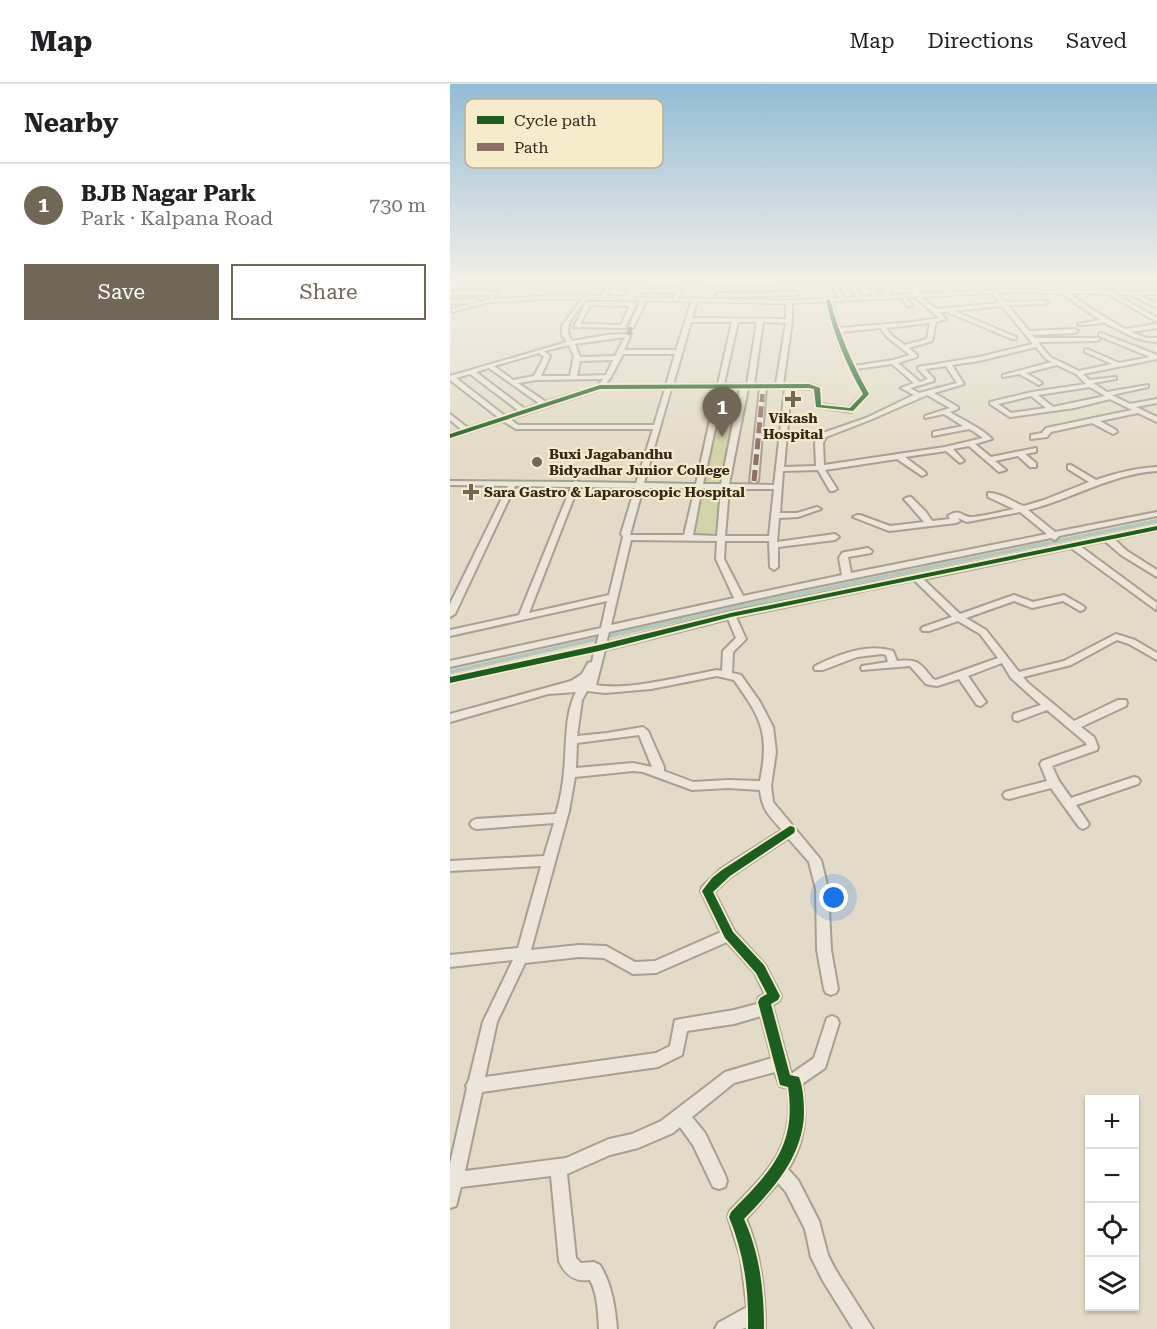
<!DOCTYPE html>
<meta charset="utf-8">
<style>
body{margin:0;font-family:"Roboto Serif",serif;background:#f2f2f2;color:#202124}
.controls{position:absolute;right:18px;bottom:18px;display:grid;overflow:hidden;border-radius:0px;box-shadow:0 2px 4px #0004}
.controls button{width:54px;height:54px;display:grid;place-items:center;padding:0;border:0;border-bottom:2px solid #e0e0e0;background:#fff;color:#202124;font:30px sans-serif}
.you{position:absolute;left:384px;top:814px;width:21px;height:21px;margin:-15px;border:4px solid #fff;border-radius:50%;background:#1a73e8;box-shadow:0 0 0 9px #1a73e833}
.badge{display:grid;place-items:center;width:39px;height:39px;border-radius:50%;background:#716757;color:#fff;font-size:20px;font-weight:700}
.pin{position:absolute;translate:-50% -50px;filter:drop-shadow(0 2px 3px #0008)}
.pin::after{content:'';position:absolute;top:32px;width:21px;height:18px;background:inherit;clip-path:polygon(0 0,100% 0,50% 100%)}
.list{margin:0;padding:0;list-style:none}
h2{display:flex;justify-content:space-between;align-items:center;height:78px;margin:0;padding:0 24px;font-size:26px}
h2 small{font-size:20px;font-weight:400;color:#757577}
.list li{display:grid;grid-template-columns:39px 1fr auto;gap:18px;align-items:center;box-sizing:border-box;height:84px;padding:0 24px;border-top:2px solid #e0e0e0}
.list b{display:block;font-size:22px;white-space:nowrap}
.list p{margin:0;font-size:20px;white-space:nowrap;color:#757577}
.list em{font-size:20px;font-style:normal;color:#757577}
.actions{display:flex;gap:12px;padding:18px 24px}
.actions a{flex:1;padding:14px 0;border:2px solid #716757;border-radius:0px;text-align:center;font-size:21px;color:#716757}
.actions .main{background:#716757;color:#fff}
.icon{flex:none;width:33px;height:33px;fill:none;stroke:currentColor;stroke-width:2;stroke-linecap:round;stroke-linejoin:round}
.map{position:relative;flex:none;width:707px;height:1245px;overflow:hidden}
header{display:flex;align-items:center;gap:36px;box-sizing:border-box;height:84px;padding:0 30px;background:#fff;border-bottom:2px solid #e0e0e0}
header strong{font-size:28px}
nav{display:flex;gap:33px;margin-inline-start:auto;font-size:21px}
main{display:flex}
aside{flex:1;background:#fff}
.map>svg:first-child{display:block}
</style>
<header>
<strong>Map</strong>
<nav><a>Map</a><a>Directions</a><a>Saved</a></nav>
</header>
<main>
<aside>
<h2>Nearby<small></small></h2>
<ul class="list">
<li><span class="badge">1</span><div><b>BJB Nagar Park</b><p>Park · Kalpana Road</p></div><em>730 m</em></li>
</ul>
<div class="actions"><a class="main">Save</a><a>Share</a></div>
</aside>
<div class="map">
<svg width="707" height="1245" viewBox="0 0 707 1245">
<rect width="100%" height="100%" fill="#e3dbc7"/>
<g fill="#d1d3a8">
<polygon points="272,305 290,305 273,400 253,400"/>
<polygon points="252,404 272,405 264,452 242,451"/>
</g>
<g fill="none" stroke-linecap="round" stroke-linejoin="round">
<polygon fill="#b3c7bc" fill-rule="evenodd" points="707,435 707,439 315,519 0,590 0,586 315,515"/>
<defs>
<g id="minor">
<polygon points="0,197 16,197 0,199"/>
<polygon points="157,197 163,197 157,212 152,213"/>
<polygon points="195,197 200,197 196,205 229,204 232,206 229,213 226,215 223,213 226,208 191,208"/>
<polygon points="345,197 347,200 230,203 227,201 230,199"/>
<polygon points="397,197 402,197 411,214 407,214"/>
<polygon points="418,197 424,197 427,213 422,212"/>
<polygon points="436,197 442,197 439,212 436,214 433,212"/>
<path d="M464 197H470L468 210 486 225 550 219 541 208 544 206 555 218 597 217 598 218 595 220 558 221 579 247 625 245 628 247 625 249 582 251 585 254H649L650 255 647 257 588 258 600 273 629 287 662 280 635 268V266L637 265 669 279 700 273 649 252V250L651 249 707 271V275L633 290 639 296 666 293V295L643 299 657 308 698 301V303L662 311 680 320 707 315V319L686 323 707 333V338L688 329 650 337 666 346 667 348 663 350 642 339 601 348 597 353 581 355V351L592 349 596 344 682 326 660 315 624 324 560 333 540 320V318L582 308 636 300 626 290 607 281 576 289 591 298 592 299 589 301 569 290 553 293V291L602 278 596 275 586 263 529 277 502 281 514 300 484 309 508 323V325L500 328C514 337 530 343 542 355L525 360 541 373 586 364V368L575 370 586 379V383H580L568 372 545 377 556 386 549 388 519 362 503 365 514 377 510 379 496 367 455 373 475 388 476 390 472 392 447 375 375 386 387 405 383 407H380L368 386 333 387 330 429H347L367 423 371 425 348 433 329 434 327 458 385 450 389 453 385 456 328 463V483L324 486 320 483 319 457H275L274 475 293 512 392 491 389 474 392 469 395 468 418 464 422 467 421 469 398 473 401 489 597 450 570 428 517 438 508 434 510 437 506 439 439 447 403 433 407 431H410L440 442 474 438 454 415 458 413H461L476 428 482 437 500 435 498 432C510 424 511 432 520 433 531 433 553 427 564 425L538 413V409C552 409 562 418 574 422L594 416 639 398 618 385V381H621L646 396C666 389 686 384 707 383V387C661 390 622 415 578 426L605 448 707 428V432L609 452 605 456 601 454 342 507 159 548 156 559 281 528 707 442V446L664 455 677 467 707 486V493L671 471 655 457 630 462 707 519 706 526 621 464 473 495 510 530 564 511 583 518 614 511 633 522 635 524 633 526 630 527 613 517 582 524 564 517 516 534 536 546 569 588 614 577 666 550 685 556 707 569V576L679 560 667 556 621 581 573 593 578 599 624 637 668 616H676L677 619 676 622 631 643 644 653 648 663 647 666 602 682 609 697 621 714 684 693 688 694 690 697 688 700 626 721 639 740 637 743 633 745 629 743 601 704 559 715 555 714 553 711 555 708 597 697 590 680 592 677 637 661 635 658 597 626 568 637 564 636 563 633 564 630 591 621 561 594 552 579 518 592 536 618 531 622 527 621 509 595 487 602 480 601 476 600 460 582 412 586 411 584 412 582 438 578 436 571 432 570 407 573 373 586H365L364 584 365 582C390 570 417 559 443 567L447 577C469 575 470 579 483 595L486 596 548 574 530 550 508 537 479 547H473L471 545 473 543 502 533 464 496 286 533 296 555 283 568 282 589 291 591 310 618 323 643 326 668 321 702 323 718 371 776 378 805 381 866 388 905 386 909 381 911 376 909 374 905 367 866 366 805 359 778 338 754 280 793 264 808 284 847 315 881 331 912 329 917 322 921 341 990 364 974 377 934 382 932 387 934 389 939 375 984 352 1000C357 1031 355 1059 338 1085L348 1096 369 1137 378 1171 385 1185 423 1245H403L373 1197 361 1173 355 1145 336 1108 328 1099 296 1135C311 1170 315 1207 315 1245H297V1243L292 1245H265L268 1239 297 1223 291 1174 278 1133 280 1127C318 1088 346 1063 338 1004L330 1002 325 988 284 999 242 1033 255 1049 275 1091 277 1097 275 1103 269 1105 263 1103 243 1061 230 1043 223 1049 188 1064 160 1071 117 1090 126 1174 131 1179 144 1178 150 1181C162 1201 165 1222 167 1245H149C148 1229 148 1211 140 1196 124 1198 115 1191 109 1177L101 1092 11 1103 6 1122 0 1124V1080L17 1004 16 1002 19 996 33 938 63 876 0 883V871L68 864 91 782 0 787V777L94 772 104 739 26 745 22 743 20 740 22 737 26 735 106 730C110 716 113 701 114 687 117 661 114 632 126 608L98 610 0 638V630L121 597 132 590 138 579 142 578 144 568 0 599V593L146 562 149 550 0 583V577L151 544 157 517 0 552V546L69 531 121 403 65 402 5 530 0 533V520L58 402 0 401V397L123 398 126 397 129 398 186 399 203 345H66L53 337 0 354V350L12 346 0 336V330L18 344 49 334 0 296V292L117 258 112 251V242L135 211 138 213C129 225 110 242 122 257L157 251 181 250 174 266H226L243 213 248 214 242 234 336 235V218L339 216 342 218V237L333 300H359L369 303 371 320 399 324 413 310 390 264 375 216 378 214 381 216 389 244 463 238 489 234 462 210ZM552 222 583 260 529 273 468 283V285L478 295 470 298 448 279 467 273V271L459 264 482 257 486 238 496 235 489 228H497L562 255H566V253L504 227ZM241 238H282L268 300 223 301ZM288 238H307L297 300H274ZM313 238 336 239 326 300H304ZM480 239 477 255 455 261 442 252 436 244ZM430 244 438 254 460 271 443 276 404 282 390 248ZM175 253 165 272 130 273 125 260ZM119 261 124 272 120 292H91L100 272 94 267ZM89 269 94 273 84 292 63 296 44 282ZM173 270H225L216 301H155L161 293ZM163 276 156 291 127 292 130 277ZM442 280 464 299 451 304 464 311 416 334 370 350 365 359 366 382 334 383 341 304 364 305 366 323 401 328 419 310 406 285ZM496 282 507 299 469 309 460 304 484 297V295L475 285ZM39 284 90 320 75 325 26 288ZM20 290 69 327 55 332 6 294ZM153 295 148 302 96 318 68 299 87 296ZM640 303 655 312 603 323 588 311ZM267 304 246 400 194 399 221 305ZM274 304H290L271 400H253ZM298 304H310L300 397 304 399 308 397 316 304H335L324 401 279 400ZM151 305H215L204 341H68L60 335ZM477 311 500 324 475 332V334L494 330 513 342 483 348V352L519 345 523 347 533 354 495 363 374 381 373 359 376 353 420 336ZM581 312 596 324 561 329 548 320ZM128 403 185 404 171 450 173 453 159 511 79 529ZM193 404H245L234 451H180ZM252 404 271 405 267 452 243 451ZM279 405H324L319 452H275ZM181 456 267 457 266 475 284 514 161 541ZM278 535 286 554 273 567 272 587 267 586C233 592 179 607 146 601L155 566ZM267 592 284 596C311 634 320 649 310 697L278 696 243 698 214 687V683L198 647 193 643 157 649 127 652 132 616 137 607 155 609 201 605ZM189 651 202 683 183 679 126 684 127 659ZM183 687 193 688 242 706 278 704 310 706C312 725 319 732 332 746L271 785 252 803 251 807 271 848 205 877 185 878 156 862 129 861 81 866 119 727 125 693ZM277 858 305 889 315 910 309 913 307 920 284 926 225 936 220 962 206 969 35 993 47 938 75 879 129 873 154 874 183 890 206 889ZM311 932 322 974 275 988 211 1037 182 1050 159 1055 116 1074 15 1087 32 1008 208 983 232 971 237 947 284 940Z"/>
<polygon points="497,197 502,197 506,209 502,209"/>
<polygon points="526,197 532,197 533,207 528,206"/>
<polygon points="567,197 574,197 557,206 552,205"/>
<polygon points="586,197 591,197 597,209 593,209"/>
<polygon points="645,197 680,197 677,199 648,199"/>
<polygon points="366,200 387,201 394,214 389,215 383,204 364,203"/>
<polygon points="0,207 46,207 49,209 42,217 39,215 42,211 0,211"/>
<polygon points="611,207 615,207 648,229 675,245 707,240 707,244 681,248 697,254 707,254 707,258 697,257 683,253 655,239 629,241 628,240 650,236 611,209"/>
<polygon points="660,207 707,234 707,238 658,210"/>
<polygon points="346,208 348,211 269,213 266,211 269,209"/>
<polygon points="684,208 707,220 707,224 682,211"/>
<polygon points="450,211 454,211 462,221 461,222 457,222"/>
<polygon points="194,213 197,215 183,244 178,245 191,215"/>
<polygon points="26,215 30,218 30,220 25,219 0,220 0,216"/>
<path d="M136 218H183L186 220 175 244 124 243ZM140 221 180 222 171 241 130 240Z"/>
</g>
<polygon id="major" points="181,197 187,197 183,213 339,216 554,205 707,207 707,211 554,209 339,220 104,215 37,219 0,229 0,225 37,215 104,211 176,212"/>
</defs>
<use href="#minor" stroke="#a79f91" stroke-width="4"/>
<use href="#major" stroke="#8c8578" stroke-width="2"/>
<use href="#minor" fill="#ebe6d9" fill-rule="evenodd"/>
<use href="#major" fill="#e2dcca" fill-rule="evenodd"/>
<g stroke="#8d6e63" stroke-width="4.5" stroke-dasharray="8 4.5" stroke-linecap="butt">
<polyline points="179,251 180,243"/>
<polyline points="312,318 313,303"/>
</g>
<polyline stroke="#8d6e63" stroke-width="5" stroke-dasharray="11 5" stroke-linecap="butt" points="304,397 312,316"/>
<defs>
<g id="cycleway">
<path d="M378 215 380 216C389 249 402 280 419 310L403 327 366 323 364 305 359 304 150 305 0 354V350L150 301 359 300 370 304 371 321 400 324 413 310C396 280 383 249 376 216Z"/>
<polygon points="707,442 707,446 281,533 149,567 0,599 0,593 149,561 281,529"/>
<path d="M340 742 344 743 345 746 344 749 280 792 263 808 283 848 314 881 330 912 328 916 321 920 340 991 349 993C353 1003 354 1017 354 1029 353 1073 323 1105 294 1135 310 1170 314 1207 314 1245H298C299 1205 294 1170 279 1133L281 1128C320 1088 347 1063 338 1003L330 1001 329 997 308 918 310 914 317 910 306 889 275 854 252 807 262 794 272 786Z"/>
</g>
</defs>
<use href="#cycleway" stroke="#f6ebca" stroke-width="4"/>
<use href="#cycleway" fill="#1b5e20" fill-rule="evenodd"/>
</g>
<linearGradient id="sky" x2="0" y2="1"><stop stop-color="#93bcd6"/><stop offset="0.53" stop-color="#f2efe6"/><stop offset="1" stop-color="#f2efe6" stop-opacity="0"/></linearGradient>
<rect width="707" height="371" fill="url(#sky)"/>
<g fill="#716757" stroke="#f6ebca" stroke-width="2">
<path d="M340 306h6v6h6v6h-6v6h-6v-6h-6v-6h6z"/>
<circle cx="87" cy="378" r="6"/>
<path d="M18 399h6v6h6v6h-6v6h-6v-6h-6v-6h6z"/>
</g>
<g text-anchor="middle" stroke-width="4.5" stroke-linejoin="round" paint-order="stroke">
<g font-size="14" font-weight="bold" fill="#34281a" stroke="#f6ebca" text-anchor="start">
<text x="343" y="339" text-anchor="middle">Vikash<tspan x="343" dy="16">Hospital</tspan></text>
<text x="99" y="375">Buxi Jagabandhu<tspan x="99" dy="16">Bidyadhar Junior College</tspan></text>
<text x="34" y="413">Sara Gastro &amp; Laparoscopic Hospital</text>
</g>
</g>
<rect x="15" y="15" width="198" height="69" rx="9" fill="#f6ebca" stroke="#bcb095" stroke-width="1.5"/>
<rect x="27" y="32" width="27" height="8" fill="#1b5e20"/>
<rect x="27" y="59" width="27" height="8" fill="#8d6e63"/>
<g font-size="16" fill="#34281a">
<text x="64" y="42">Cycle path</text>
<text x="64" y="69">Path</text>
</g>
</svg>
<div class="controls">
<button>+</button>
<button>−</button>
<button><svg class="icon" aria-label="locate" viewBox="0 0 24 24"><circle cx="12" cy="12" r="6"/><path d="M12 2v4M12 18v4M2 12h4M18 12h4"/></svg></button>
<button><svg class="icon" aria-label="layers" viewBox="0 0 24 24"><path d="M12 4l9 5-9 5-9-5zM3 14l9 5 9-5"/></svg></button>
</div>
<div class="you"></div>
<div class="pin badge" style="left:272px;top:353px">1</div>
</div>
</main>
